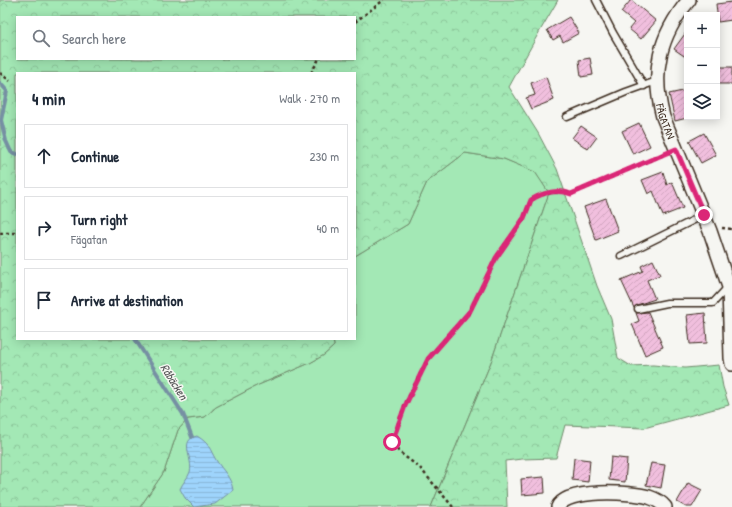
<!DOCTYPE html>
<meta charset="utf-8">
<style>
body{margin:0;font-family:"Patrick Hand",sans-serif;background:#f6f6f7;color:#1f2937}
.controls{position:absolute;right:12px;top:12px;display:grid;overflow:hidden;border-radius:0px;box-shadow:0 2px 10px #0003}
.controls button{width:36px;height:36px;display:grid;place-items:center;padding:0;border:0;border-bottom:1px solid #e0e1e3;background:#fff;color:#1f2937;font:20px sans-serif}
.stop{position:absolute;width:12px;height:12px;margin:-9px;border:3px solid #db2777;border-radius:50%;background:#fff}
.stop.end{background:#db2777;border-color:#fff;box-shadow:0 1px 4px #0008}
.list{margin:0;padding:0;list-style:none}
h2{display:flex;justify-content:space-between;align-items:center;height:52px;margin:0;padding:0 16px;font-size:17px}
h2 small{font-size:13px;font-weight:400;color:#747a83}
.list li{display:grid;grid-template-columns:26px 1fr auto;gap:12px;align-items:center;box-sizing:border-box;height:64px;margin:0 8px 8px;padding:0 8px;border:1px solid #e0e1e3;border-radius:0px}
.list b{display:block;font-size:15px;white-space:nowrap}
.list p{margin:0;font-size:13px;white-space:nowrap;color:#747a83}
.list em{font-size:13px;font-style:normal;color:#747a83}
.icon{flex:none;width:22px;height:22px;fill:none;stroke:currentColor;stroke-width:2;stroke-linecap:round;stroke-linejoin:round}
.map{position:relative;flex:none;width:732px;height:507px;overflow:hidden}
.search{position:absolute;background:#fff;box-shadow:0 2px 10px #0003;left:16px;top:16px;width:340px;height:44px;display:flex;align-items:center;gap:10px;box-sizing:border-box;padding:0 14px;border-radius:0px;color:#747a83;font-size:15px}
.panel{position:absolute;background:#fff;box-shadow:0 2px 10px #0003;left:16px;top:72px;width:340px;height:268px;border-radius:0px}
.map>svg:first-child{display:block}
</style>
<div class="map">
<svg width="732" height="507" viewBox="0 0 732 507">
<defs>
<pattern id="forest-crowns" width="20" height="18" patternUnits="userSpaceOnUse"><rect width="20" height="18" fill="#a3e8b5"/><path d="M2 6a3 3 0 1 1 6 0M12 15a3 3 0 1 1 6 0" fill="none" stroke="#8dc79b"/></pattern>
<pattern id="water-rules" width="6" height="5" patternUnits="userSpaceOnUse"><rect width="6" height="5" fill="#9ed4fc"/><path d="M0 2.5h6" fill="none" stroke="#89b6d8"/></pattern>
<pattern id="building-hatch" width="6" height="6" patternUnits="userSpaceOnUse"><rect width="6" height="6" fill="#f1bfde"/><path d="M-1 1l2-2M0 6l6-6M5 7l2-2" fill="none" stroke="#d0a4be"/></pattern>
</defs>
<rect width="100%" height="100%" fill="#f6f6f2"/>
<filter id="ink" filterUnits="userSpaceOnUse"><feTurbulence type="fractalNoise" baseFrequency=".025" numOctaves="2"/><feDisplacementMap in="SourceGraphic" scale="8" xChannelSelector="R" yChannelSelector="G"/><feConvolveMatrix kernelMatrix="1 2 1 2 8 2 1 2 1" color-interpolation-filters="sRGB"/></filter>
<g filter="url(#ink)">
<polygon fill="#a3e8b5" stroke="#6f896a" points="465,153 504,159 536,172 549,193 491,362 431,507 140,507 164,472 178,430 188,419 205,417 216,407 256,386 310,363 324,355 334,346 333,339 355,339 355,256 408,224 427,182"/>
<path fill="url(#forest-crowns)" stroke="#6f896a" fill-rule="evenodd" d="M0 0H558L537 36 509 87 538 133 557 169 597 286 611 319 618 358 631 366 653 365 685 368 719 365 723 387 729 405 644 428 565 425 556 458 522 459 505 461 507 507H431L491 362 549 193 535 172 504 159 465 153 427 182 408 224 355 256V73H17V339H333L334 346 324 355 310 363 256 386 216 407 205 417 188 419 178 430 164 472 140 507H0ZM17 17H355V59H17Z"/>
<path fill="url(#water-rules)" stroke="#7690a3" d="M197 436C210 444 209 448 216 460 223 471 231 477 233 490L215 504 194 507 185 498 180 489C183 482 188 478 190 472 194 460 178 440 197 436Z"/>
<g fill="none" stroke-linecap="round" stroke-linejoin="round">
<g stroke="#7690a3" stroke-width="4">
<polyline points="0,83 7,91 1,120 6,141 11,152 17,154"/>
<polyline points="135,339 183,414 192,437"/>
</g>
</g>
<g fill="url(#building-hatch)" stroke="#3b2a1e">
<polygon points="631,0 656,21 641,39 629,29 634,23 621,12"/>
<polygon points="732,2 732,20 718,22 716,4"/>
<polygon points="569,17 579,33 563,42 560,36 553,40 547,30"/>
<polygon points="687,31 687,58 674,49"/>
<polygon points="590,58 593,75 581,77 579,60"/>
<rect x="717" y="67" width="15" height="17"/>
<polygon points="546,77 554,100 531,109 526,98 535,95 531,83"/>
<polygon points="687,90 687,118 675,121 669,94"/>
<polygon points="639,123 650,146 633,154 622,131"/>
<polygon points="581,126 597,137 588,149 572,138"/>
<polygon points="704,133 716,155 701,163 689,141"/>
<polygon points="663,172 667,185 672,182 683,208 663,216 653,191 648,194 642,180"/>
<polygon points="606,199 618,231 596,240 584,207"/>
<polygon points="653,260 660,275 647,280 655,299 637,305 634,308 621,280 643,271 641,266"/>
<polygon points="648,312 663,347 645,355 632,324 639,321 636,313"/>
<polygon points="705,313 707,343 690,344 687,315"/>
<polygon points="611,457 627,459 625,482 609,480"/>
<polygon points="574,458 590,460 588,482 572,480"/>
<polygon points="651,463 665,465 661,488 646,485"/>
<polygon points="544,477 545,493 522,495 521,479"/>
<polygon points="688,483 702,490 692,507 686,507 677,502"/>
</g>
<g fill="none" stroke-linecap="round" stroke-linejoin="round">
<defs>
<g id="lane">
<polyline points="596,0 613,33 644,86"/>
<polyline points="567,117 626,92 651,83 657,84"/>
<polyline points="621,256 704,215"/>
<polyline points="638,309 667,303 713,303 727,288"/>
</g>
<g id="street">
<path id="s1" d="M689 0C659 36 651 72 663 117L710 231 729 287 731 358 732 364"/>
<path d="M558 507C566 488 631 492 649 497 655 499 661 502 665 507"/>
</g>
</defs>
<use href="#lane" stroke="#3b2a1e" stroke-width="9"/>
<use href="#street" stroke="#3b2a1e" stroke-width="16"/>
<g stroke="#3b2a1e" stroke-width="2.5" stroke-dasharray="3 3" stroke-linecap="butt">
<polyline points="355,22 384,0"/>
<polyline points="0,73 10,81"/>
<polyline points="311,73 319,59"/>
<polyline points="722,228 732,229"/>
<polyline points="0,233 17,233"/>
<polyline points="453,507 420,468 399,452 392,442 405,405 428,359 470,311 496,258 524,218 531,200 536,197 544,194 563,191 571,194 665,154"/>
</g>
<use href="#lane" stroke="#f6f6f2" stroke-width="6"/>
<use href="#street" stroke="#f6f6f2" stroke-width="13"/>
</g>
</g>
<g fill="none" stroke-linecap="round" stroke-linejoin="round" filter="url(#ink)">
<path stroke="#db2777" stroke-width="5" d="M392 442 405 406 428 359 470 311 496 258 524 218 531 200C543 192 559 189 571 194L676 149 704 215"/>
</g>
<g text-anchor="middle" stroke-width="3" stroke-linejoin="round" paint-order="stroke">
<g font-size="11" fill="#3b2a1e" stroke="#f6f6f2">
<text dy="4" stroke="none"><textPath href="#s1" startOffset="130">FÄGATAN</textPath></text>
</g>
<g font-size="12" font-style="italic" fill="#545456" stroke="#f6f6f2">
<text transform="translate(174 382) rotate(58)" y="4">Råbäcken</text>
</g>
</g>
</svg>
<div class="controls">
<button>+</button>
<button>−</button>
<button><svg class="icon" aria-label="layers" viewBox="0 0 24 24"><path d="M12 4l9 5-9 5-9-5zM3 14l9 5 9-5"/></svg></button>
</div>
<div class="stop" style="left:392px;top:442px"></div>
<div class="stop end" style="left:704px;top:215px"></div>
<div class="search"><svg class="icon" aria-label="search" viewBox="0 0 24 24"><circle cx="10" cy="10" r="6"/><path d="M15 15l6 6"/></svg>Search here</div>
<section class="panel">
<h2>4 min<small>Walk · 270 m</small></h2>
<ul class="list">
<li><svg class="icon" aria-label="ahead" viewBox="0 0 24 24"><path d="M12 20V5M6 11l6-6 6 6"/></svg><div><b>Continue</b></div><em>230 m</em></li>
<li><svg class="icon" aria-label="right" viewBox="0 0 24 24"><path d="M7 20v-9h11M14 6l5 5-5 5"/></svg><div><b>Turn right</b><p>Fägatan</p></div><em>40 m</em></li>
<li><svg class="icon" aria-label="arrive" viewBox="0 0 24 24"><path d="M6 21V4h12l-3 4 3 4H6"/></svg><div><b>Arrive at destination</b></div></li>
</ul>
</section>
</div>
